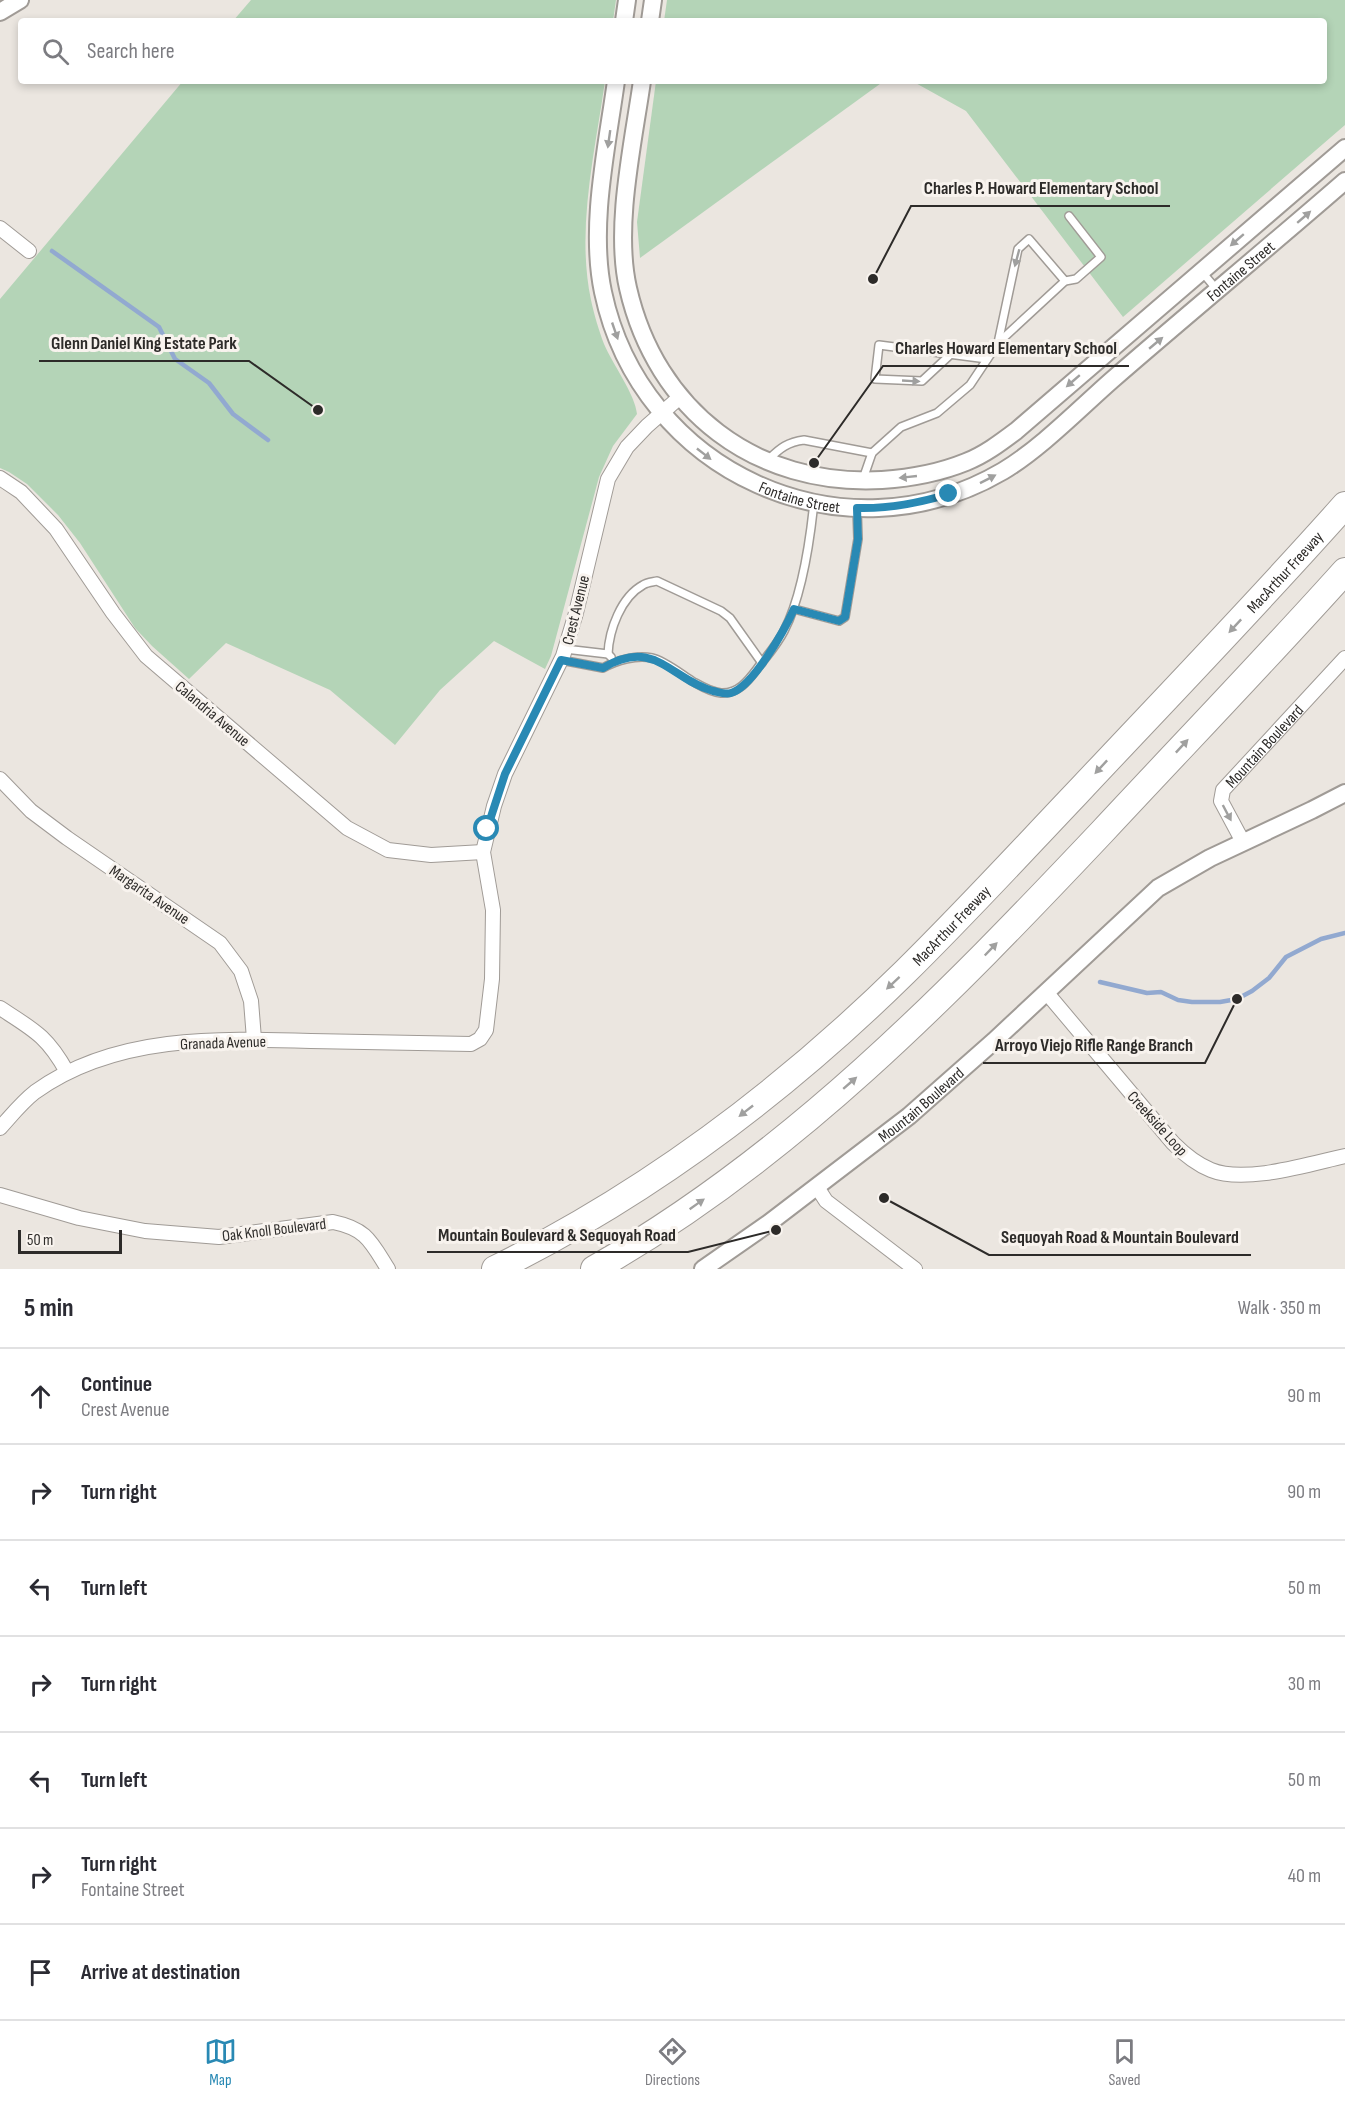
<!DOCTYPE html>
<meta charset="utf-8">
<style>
body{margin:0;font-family:"Sofia Sans Condensed",sans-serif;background:#f2f2f3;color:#2b2b33}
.scale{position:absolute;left:18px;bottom:15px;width:104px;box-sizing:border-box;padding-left:6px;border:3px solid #2d2b29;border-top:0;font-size:16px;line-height:21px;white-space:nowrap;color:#2d2b29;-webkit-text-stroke:4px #f8f3ee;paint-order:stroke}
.stop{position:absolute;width:18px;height:18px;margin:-14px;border:4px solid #2989b4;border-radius:50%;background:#fff}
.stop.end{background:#2989b4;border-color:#fff;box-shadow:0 2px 6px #0008}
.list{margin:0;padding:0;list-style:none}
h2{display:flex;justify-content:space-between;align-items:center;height:78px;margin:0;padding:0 24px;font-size:26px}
h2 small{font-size:20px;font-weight:400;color:#7c7c81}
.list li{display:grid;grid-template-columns:39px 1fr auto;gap:18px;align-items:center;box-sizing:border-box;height:96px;padding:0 24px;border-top:2px solid #e1e1e2}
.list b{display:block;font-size:22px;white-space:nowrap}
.list p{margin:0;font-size:20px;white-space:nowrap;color:#7c7c81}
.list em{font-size:20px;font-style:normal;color:#7c7c81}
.icon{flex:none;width:33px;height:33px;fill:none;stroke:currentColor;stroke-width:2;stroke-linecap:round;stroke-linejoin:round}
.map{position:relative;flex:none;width:1345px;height:1269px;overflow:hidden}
.search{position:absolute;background:#fff;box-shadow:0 3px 9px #0003;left:18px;right:18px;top:18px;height:66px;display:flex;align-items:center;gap:15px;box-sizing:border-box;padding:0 21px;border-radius:6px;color:#7c7c81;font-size:22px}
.sheet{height:750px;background:#fff}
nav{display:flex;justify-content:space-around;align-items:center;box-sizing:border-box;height:84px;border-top:2px solid #e1e1e2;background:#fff;font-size:16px;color:#7c7c81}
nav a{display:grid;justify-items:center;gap:3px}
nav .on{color:#2989b4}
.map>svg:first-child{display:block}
</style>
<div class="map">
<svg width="1345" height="1269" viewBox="0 0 1345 1269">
<rect width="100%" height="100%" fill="#ebe6e0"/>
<g fill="#b4d4b7">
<polygon points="251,0 616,0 613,21 233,21"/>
<polygon points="667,0 1345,0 1345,125 1123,317 966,111 912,81 1324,81 1324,21 664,21"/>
<path d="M183 81H605C595 152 576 229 591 300 594 314 599 331 604 344 613 365 635 394 637 414L613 446 599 477 551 656 545 669 494 641 440 690 395 745 330 690 226 643 189 679 152 646 135 628 80 543 58 515 27 484 9 472 0 468V299Z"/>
<polygon points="656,81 884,81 640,258 637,222"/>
</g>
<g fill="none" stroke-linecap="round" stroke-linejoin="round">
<g stroke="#92a9d0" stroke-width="4.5">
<polyline points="52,251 159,327 175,359 209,383 233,414 268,440"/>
<polyline points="1100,982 1147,993 1161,992 1178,1000 1192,1002 1220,1002 1237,999 1252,991 1269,978 1286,957 1321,939 1345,933"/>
</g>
<defs>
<g id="service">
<polyline points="1202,272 1218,291"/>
<polyline points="998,343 1018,249 1029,239 1065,281"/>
<polyline points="951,354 922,381 875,379 879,345 987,359"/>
<path d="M769 459C780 448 788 442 804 440L872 453"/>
<polyline points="863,479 872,453 901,427 937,413 970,385 998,343 1065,281 1076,279 1101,257 1069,216"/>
<polyline points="794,609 839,621 845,617 858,539 857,508"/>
<polyline points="565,649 608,654 611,657"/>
<path d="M608 654C609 630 621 597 643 585 647 582 653 582 657 581L721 611 730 618 762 663"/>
<path d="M561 660 603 668C617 660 636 655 652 658 663 660 681 674 692 681 701 686 710 692 721 693 738 694 748 681 757 669 766 657 777 645 784 631 802 596 810 541 814 502"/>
</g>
<g id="minor">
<polyline points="0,228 29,251"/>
<polyline points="0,478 21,492 56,529 113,613 146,656 347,828 388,850 431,855 483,852"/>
<polyline points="0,779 31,811 67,838 220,943 241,971 251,1001 254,1039"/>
<path id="s1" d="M1243 842 1221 801 1223 790 1345 658"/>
<path d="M1046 992 1173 1143C1184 1154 1196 1164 1211 1170 1245 1184 1309 1164 1345 1156"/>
<path d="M0 1008C34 1030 47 1036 67 1072"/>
<path d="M0 1128C11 1116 22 1102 35 1092 114 1035 218 1038 311 1041 365 1042 418 1043 471 1044L480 1039 486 1030 492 979 493 910 483 852 494 806 505 774 563 656 576 613 608 479 627 447 647 426 680 397"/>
<polyline points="817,1187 826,1201 915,1269"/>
<path d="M0 1195 79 1218 145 1231 219 1237 333 1222C367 1229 371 1242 388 1269"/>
</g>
<g id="tertiary">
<polyline points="0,12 20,0"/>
<polyline points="624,21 627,0"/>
<polyline points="650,21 653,0"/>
<path id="s2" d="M616 81C607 147 589 226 603 292 641 472 843 565 1003 471 1040 449 1079 409 1112 380 1189 313 1268 248 1345 181"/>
<path d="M642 81C633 144 614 227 628 288 656 411 756 487 882 480 911 478 939 473 966 462 984 455 1000 443 1016 431L1345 148"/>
<path id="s3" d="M703 1269 769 1223 909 1116 994 1041 1158 888 1210 858 1312 810 1345 793"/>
</g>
<g id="motorway">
<path id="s4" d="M495 1269C647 1194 784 1091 905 972 964 914 1020 853 1077 793 1167 697 1258 603 1345 505"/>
<path d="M594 1269C791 1157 948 995 1102 832 1183 745 1266 659 1345 571"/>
</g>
</defs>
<use href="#service" stroke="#a09b96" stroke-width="10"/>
<use href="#minor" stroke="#a09b96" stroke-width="16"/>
<use href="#tertiary" stroke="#a09b96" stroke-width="20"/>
<use href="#motorway" stroke="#a09b96" stroke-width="28"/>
<use href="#service" stroke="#fff" stroke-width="7"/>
<use href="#minor" stroke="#fff" stroke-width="14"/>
<use href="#tertiary" stroke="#fff" stroke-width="16"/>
<use href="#motorway" stroke="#fff" stroke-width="26"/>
</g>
<defs><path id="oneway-solid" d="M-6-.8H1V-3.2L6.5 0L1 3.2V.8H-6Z" transform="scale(1.5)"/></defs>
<g fill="#a0a09f">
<use href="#oneway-solid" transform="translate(609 139) rotate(98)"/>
<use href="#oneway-solid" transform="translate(1304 217) rotate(-41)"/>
<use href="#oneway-solid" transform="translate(1237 240) rotate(139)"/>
<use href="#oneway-solid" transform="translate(1017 258) rotate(105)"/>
<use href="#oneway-solid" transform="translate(615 331) rotate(71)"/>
<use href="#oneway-solid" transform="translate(1156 343) rotate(-40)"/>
<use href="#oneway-solid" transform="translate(911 381) rotate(3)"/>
<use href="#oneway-solid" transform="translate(1073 381) rotate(139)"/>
<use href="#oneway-solid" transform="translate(704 454) rotate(38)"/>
<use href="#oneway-solid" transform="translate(908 477) rotate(174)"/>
<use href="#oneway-solid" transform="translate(988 479) rotate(-27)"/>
<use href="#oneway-solid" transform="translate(1235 626) rotate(133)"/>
<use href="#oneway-solid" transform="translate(1182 746) rotate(-47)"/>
<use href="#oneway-solid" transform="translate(1101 767) rotate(133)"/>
<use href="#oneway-solid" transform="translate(1227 813) rotate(62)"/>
<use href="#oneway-solid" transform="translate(991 949) rotate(-46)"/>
<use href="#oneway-solid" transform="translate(893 983) rotate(137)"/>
<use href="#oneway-solid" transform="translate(850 1083) rotate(-41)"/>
<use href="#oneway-solid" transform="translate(746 1111) rotate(142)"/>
<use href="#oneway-solid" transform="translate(697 1204) rotate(-35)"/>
</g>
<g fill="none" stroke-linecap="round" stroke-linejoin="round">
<path stroke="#2989b4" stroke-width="8" d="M487 829 505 774 561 660 603 668C655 637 670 679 713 691 718 692 726 695 731 693 753 687 785 629 794 609L839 621 845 617 858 539 857 508C889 509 919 503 949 494"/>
</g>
<g text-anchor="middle" stroke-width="6" stroke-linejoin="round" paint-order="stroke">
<g font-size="16" fill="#2d2b29" stroke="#f8f3ee">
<text dy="6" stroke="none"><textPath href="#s2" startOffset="1035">Fontaine Street</textPath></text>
<text dy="6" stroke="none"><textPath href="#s2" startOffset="513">Fontaine Street</textPath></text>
<text dy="6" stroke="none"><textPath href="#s4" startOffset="1060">MacArthur Freeway</textPath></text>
<text transform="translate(575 610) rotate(-76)" y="6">Crest Avenue</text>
<text transform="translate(213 713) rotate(40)" y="6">Calandria Avenue</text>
<text dy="6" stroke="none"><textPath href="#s1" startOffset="118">Mountain Boulevard</textPath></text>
<text transform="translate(150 894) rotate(34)" y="6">Margarita Avenue</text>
<text dy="6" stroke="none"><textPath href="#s4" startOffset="574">MacArthur Freeway</textPath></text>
<text transform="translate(223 1042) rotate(-2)" y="6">Granada Avenue</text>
<text dy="6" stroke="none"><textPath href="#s3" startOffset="273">Mountain Boulevard</textPath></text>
<text transform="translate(1158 1123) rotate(48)" y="6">Creekside Loop</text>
<text transform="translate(274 1229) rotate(-7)" y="6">Oak Knoll Boulevard</text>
</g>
</g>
<path fill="none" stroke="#2d2b29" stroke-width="2" d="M873 279L911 206H1170M318 410L249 361H39M814 463L883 366H1129M1237 999L1205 1063H983M776 1230L688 1252H427M884 1198L989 1255H1251"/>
<g fill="#2d2b29" stroke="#f8f3ee" stroke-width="2">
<circle cx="873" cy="279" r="6"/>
<circle cx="318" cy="410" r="6"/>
<circle cx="814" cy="463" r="6"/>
<circle cx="1237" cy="999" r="6"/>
<circle cx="776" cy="1230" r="6"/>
<circle cx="884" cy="1198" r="6"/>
</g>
<g font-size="18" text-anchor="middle" font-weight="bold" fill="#2d2b29" stroke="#f8f3ee" stroke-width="6" stroke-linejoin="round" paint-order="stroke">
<text x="1041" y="194">Charles P. Howard Elementary School</text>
<text x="144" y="349">Glenn Daniel King Estate Park</text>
<text x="1006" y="354">Charles Howard Elementary School</text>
<text x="1094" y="1051">Arroyo Viejo Rifle Range Branch</text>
<text x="557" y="1241">Mountain Boulevard &amp; Sequoyah Road</text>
<text x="1120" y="1243">Sequoyah Road &amp; Mountain Boulevard</text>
</g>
</svg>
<div class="scale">50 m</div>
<div class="stop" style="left:487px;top:829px"></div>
<div class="stop end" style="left:949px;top:494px"></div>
<div class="search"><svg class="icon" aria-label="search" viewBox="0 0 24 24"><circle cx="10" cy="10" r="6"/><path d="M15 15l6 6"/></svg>Search here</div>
</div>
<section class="sheet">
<h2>5 min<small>Walk · 350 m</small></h2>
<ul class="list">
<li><svg class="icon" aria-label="ahead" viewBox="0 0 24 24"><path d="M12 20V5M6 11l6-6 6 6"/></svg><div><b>Continue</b><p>Crest Avenue</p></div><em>90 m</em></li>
<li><svg class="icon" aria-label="right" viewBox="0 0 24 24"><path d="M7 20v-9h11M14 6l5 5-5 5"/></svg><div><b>Turn right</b></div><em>90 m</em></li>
<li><svg class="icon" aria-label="left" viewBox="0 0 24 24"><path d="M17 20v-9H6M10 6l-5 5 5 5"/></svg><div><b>Turn left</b></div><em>50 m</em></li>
<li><svg class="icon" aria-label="right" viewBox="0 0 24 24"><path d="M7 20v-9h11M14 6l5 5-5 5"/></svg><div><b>Turn right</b></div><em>30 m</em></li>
<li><svg class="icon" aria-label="left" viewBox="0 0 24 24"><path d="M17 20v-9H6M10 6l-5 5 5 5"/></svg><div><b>Turn left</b></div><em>50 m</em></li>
<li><svg class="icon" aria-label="right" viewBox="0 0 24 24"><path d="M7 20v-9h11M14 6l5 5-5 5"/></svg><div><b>Turn right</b><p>Fontaine Street</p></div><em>40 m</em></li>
<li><svg class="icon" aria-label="arrive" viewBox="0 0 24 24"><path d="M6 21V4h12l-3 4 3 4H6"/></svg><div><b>Arrive at destination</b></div></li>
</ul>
</section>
<nav>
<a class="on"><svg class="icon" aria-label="map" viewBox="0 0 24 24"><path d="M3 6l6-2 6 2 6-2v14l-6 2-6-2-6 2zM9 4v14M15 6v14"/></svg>Map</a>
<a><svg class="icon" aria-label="directions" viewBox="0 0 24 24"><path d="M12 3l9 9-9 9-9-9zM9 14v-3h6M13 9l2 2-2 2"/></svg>Directions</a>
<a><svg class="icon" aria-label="saved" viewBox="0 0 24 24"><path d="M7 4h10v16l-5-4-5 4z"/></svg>Saved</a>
</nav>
